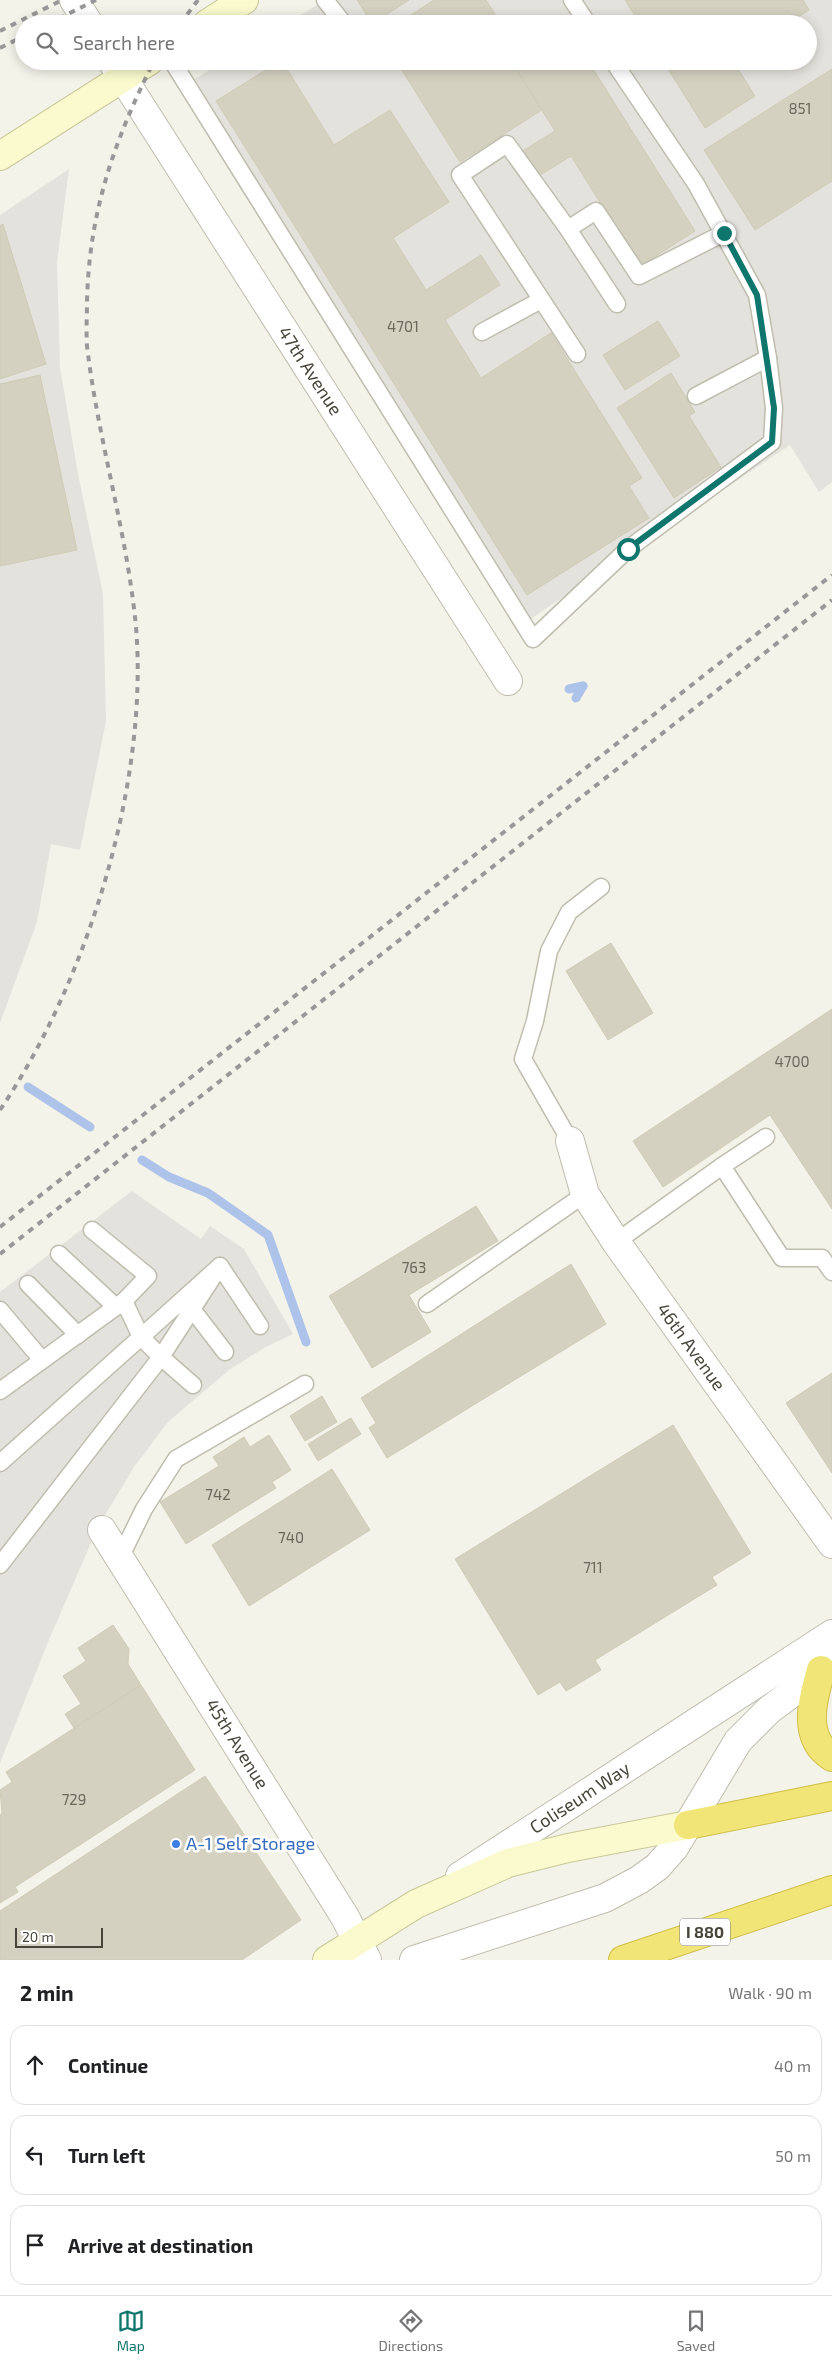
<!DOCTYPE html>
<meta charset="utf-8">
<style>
body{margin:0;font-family:"Exo 2",sans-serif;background:#f6f6f6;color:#202124}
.scale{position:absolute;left:15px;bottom:12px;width:88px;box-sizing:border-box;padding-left:5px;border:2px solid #474539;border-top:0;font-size:14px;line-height:18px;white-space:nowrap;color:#474539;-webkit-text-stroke:4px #fff;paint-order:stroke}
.stop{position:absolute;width:15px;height:15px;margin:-11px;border:4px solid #0f766e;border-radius:50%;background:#fff}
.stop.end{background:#0f766e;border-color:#fff;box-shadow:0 1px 5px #0008}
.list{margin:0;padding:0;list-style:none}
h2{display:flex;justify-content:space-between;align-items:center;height:65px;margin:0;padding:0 20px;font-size:21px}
h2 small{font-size:16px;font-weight:400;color:#757577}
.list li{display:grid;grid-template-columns:32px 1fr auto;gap:15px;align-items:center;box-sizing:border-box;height:80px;margin:0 10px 10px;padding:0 10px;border:1px solid #e0e0e0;border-radius:15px}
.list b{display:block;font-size:19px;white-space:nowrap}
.list em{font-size:16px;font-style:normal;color:#757577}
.icon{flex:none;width:28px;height:28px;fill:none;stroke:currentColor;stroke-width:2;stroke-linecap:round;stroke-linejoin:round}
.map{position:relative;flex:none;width:832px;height:1960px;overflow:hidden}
.search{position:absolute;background:#fff;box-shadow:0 2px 12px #0003;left:15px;right:15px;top:15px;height:55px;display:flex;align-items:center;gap:12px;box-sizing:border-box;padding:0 18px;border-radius:28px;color:#757577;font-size:19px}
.sheet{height:335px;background:#fff}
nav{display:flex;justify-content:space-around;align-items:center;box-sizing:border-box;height:70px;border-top:1px solid #e0e0e0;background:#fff;font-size:14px;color:#757577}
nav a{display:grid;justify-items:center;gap:2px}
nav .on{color:#0f766e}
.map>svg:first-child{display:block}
</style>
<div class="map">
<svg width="832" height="1960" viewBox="0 0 832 1960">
<rect width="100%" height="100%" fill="#f4f3ea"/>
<g fill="#e4e2dc">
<polygon points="325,0 832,0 832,482 819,492 790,445 520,626 180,88 224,61 808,61 808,24 286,24"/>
<polygon points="69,169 57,262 60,367 78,474 103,594 106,721 80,850 51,844 37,922 0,1023 0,215"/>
<polygon points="132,1191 201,1239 210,1226 244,1249 293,1334 264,1348 229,1370 168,1422 134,1467 98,1527 48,1642 0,1763 0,1292"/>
</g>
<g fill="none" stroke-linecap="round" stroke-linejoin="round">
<g stroke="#adc3ea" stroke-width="9">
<polyline points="569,689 583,686"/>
<polyline points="576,698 583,686"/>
<polyline points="28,1087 90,1127"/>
<polyline points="142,1160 169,1177 208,1193 268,1235 306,1342"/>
</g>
</g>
<g fill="#d4d1c1" stroke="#cfcbb5">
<polygon points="357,0 409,0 372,24"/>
<polygon points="434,0 486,0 500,22 497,24 397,24"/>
<polygon points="625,0 803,0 809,10 787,24 640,24"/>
<polygon points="280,61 282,61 334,145 390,110 449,202 393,238 426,290 481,255 500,285 445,320 481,378 551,333 642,478 629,486 649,518 527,595 216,101"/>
<polygon points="396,61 511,61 542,110 460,162"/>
<polygon points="511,61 588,61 695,231 640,266 571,156 537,177 521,152 555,131"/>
<polygon points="663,61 733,61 755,96 705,128"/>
<polygon points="832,69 832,181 755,230 704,150"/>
<polygon points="3,224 46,364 0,379 0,226"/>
<polygon points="658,321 680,356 625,390 603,355"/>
<polygon points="671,373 695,412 689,416 721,467 674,498 617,408"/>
<polygon points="40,375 77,550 0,566 0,384"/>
<polygon points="611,943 653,1013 608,1040 566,971"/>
<polygon points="832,1009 832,1209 770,1115 663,1187 633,1141"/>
<polygon points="476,1206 498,1241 409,1295 431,1332 372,1368 329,1296"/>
<polygon points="571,1264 606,1324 387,1458 369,1428 376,1423 361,1398"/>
<polygon points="832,1373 832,1473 786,1403"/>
<polygon points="322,1396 337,1422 305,1441 290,1416"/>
<polygon points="351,1418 361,1434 318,1461 308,1444"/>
<polygon points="673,1425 751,1553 712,1577 717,1585 595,1660 601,1670 566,1691 560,1682 538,1695 455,1559"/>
<polygon points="269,1435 291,1470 272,1482 276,1488 186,1544 160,1502 219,1466 213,1457 244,1437 250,1447"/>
<polygon points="332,1469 370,1530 249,1606 212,1545"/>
<polygon points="113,1625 129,1649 128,1664 141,1685 74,1728 65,1714 81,1704 63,1676 86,1661 78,1648"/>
<polygon points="141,1685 195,1770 15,1887 18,1892 0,1903 0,1815 2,1813 0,1790 12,1782 6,1772"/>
<polygon points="205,1776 301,1920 242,1960 0,1960 0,1911"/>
</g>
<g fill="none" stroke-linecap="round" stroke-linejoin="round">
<defs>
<g id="service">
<polyline points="325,0 344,24"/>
<polyline points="572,0 588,24"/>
<polyline points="172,61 533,639 628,549 772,442 774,408 768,358"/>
<polyline points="613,61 696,184 757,295 768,358 696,396"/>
<polyline points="568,229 617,304"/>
<polyline points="482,332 541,300"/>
<polyline points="577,354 460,175 507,144 568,229 596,211 639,276 724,233"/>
<polyline points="570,1141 523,1059 535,1021 549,951 569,912 601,887"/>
<polyline points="722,1166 782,1258 822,1258 832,1272"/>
<polyline points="92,1230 148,1276 124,1301"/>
<polyline points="616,1242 722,1166 766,1137"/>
<polyline points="59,1254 116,1307"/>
<polyline points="220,1266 260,1326"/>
<polyline points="28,1284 78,1335"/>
<polyline points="427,1304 585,1194"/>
<polyline points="192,1309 225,1352"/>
<polyline points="0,1310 42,1360"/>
<polyline points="0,1391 124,1301 141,1337 220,1266 161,1357 193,1385"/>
<polyline points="0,1463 141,1337 161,1357 0,1565"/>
<polyline points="120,1558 144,1509 176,1459 305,1384"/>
</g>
<g id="minor">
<polyline points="74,0 89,24"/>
<polyline points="112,61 508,681"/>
<polyline points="570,1141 585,1194 616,1242 832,1544"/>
<polyline points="102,1530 345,1917 367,1960"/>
</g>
<g id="tertiary">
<polyline points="460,1876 832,1634"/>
<polyline points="414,1960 605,1898 639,1880 657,1867 674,1848 738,1741 769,1710 832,1663"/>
</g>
<g id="secondary">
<polyline points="207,24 244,0"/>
<polyline points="0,156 149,61"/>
<polyline points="327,1960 416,1904 508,1863 568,1848 688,1825"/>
</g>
<g id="motorway">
<path d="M821 1670C813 1698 801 1738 832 1757"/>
<polyline points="688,1825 832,1796"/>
<polyline points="623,1960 832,1890"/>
</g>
</defs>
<use href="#service" stroke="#bfbdae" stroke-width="19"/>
<use href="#minor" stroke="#bfbdae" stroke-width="30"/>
<use href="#tertiary" stroke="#bfbdae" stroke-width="30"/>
<use href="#secondary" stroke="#c9c89a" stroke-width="30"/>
<use href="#motorway" stroke="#d0be48" stroke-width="30"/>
<use href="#service" stroke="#fff" stroke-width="16"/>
<use href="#minor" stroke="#fff" stroke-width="28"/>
<use href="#tertiary" stroke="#fff" stroke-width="28"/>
<use href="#secondary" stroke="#faface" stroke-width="28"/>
<use href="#motorway" stroke="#f1e578" stroke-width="28"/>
<g stroke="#989898" stroke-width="4" stroke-dasharray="6 6" stroke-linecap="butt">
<polyline points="48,24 96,0"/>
<polyline points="180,24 198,0"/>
<polyline points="0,31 62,0"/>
<polyline points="0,48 24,36"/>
<path d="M0 1110C87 982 149 783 136 627 127 532 98 440 87 346 86 331 87 316 87 302 89 212 114 141 154 61"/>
<polyline points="0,1227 832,575"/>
<polyline points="0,1254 832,600"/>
</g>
</g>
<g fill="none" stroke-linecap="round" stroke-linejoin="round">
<polyline stroke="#0f766e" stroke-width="6" points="628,549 772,442 774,408 757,295 724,233"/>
</g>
<circle fill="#3f7fe0" stroke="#fff" stroke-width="2" cx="176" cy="1844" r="5"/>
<g text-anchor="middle" stroke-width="5" stroke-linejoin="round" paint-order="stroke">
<g font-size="15" fill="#6a685b">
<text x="800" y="114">851</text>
<text x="403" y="332">4701</text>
<text x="792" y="1067">4700</text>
<text x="414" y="1273">763</text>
<text x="218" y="1500">742</text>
<text x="291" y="1543">740</text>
<text x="593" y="1573">711</text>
<text x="74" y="1805">729</text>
</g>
<rect fill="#fff" stroke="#7e7d74" stroke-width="1" x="680" y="1918.5" width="50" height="27" rx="4"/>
<g font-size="16" font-weight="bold" fill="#474539">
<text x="705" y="1938">I 880</text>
</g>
<g font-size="18" fill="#474539" stroke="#fff">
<text transform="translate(310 371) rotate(57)" y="6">47th Avenue</text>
<text transform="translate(691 1347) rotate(54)" y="6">46th Avenue</text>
<text transform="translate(237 1744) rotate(58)" y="6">45th Avenue</text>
<text transform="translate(580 1798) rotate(-33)" y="6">Coliseum Way</text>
</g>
<g font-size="18" fill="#366cbe" stroke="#fff" text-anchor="start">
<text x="186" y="1850">A-1 Self Storage</text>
</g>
</g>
</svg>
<div class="scale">20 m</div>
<div class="stop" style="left:628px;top:549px"></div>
<div class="stop end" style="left:724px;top:233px"></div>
<div class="search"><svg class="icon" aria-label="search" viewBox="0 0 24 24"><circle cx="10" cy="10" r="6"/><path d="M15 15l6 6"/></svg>Search here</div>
</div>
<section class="sheet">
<h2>2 min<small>Walk · 90 m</small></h2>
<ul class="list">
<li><svg class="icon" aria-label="ahead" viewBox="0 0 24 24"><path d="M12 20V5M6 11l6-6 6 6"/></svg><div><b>Continue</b></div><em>40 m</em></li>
<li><svg class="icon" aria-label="left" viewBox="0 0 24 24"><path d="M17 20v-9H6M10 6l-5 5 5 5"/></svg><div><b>Turn left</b></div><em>50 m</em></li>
<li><svg class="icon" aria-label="arrive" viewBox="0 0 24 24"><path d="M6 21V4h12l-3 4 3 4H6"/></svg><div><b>Arrive at destination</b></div></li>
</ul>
</section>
<nav>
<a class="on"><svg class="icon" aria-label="map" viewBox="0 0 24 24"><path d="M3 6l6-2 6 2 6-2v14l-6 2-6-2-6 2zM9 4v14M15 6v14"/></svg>Map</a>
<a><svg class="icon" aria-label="directions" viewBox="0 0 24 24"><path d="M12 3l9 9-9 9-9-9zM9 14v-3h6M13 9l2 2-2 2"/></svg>Directions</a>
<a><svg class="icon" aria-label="saved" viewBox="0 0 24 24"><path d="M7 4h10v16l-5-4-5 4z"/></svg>Saved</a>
</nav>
